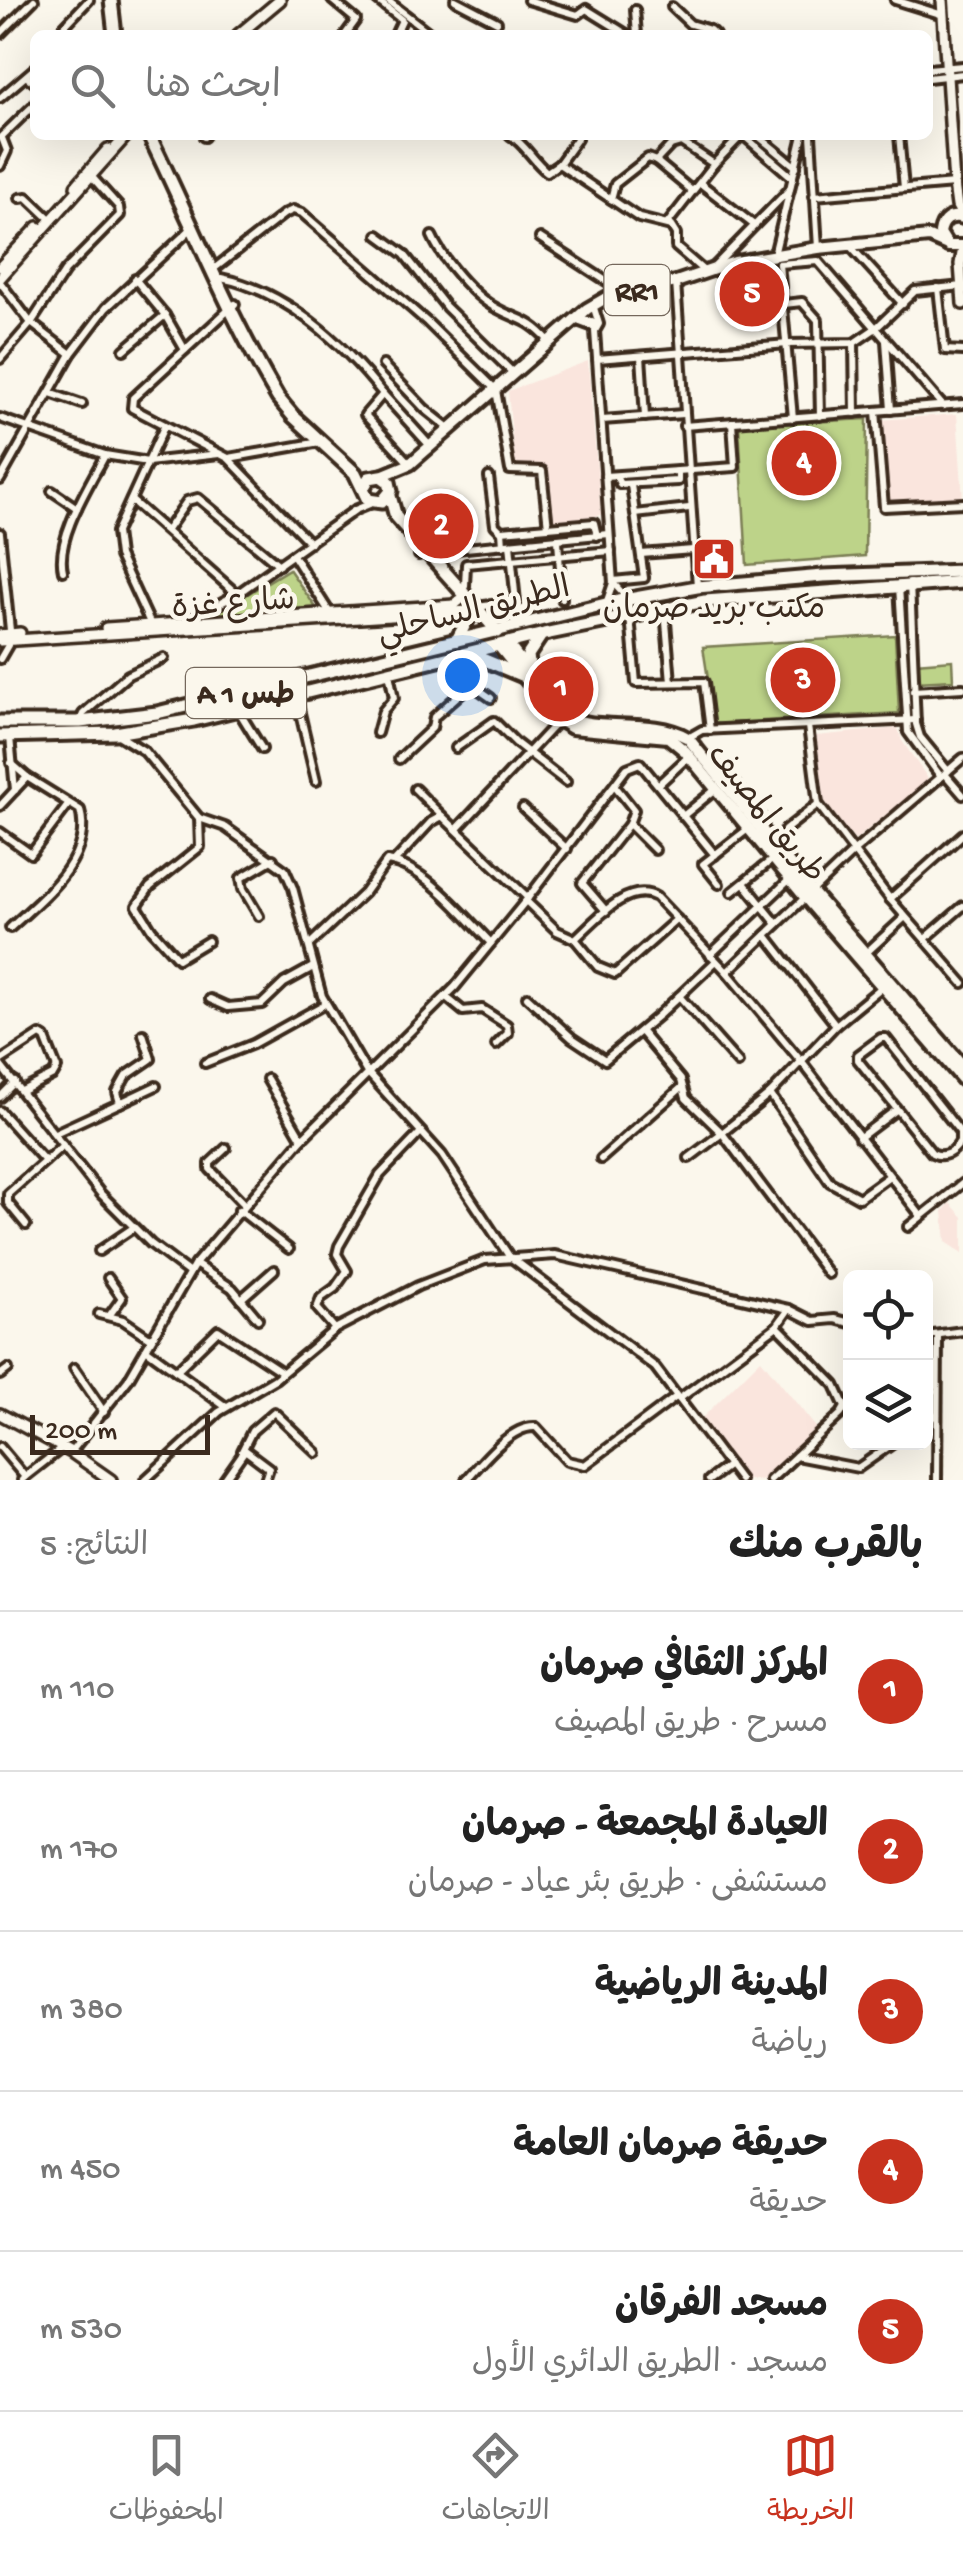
<!DOCTYPE html>
<html lang="ar">
<meta charset="utf-8">
<style>
body{margin:0;font-family:"Gochi Hand","Playpen Sans Arabic",sans-serif;background:#f6f6f6;color:#222;direction:rtl}
.controls{position:absolute;right:30px;bottom:30px;display:grid;overflow:hidden;border-radius:15px;box-shadow:0 10px 40px #0002}
.controls button{width:90px;height:90px;display:grid;place-items:center;padding:0;border:0;border-bottom:2px solid #e0e0e0;background:#fff;color:#222;font:50px sans-serif}
.scale{position:absolute;left:30px;bottom:25px;width:180px;box-sizing:border-box;padding-left:10px;border:5px solid #3b2a1e;border-top:0;font-size:28px;line-height:35px;white-space:nowrap;color:#3b2a1e;-webkit-text-stroke:8px #fbf7ec;paint-order:stroke}
.you{position:absolute;left:462px;top:675px;width:35px;height:35px;margin:-25px;border:8px solid #fff;border-radius:50%;background:#1a73e8;box-shadow:0 0 0 15px #1a73e833}
.badge{display:grid;place-items:center;width:65px;height:65px;border-radius:50%;background:#c8321e;color:#fff;font-size:32px;font-weight:700}
.pin{position:absolute;translate:-50% -50%;border:5px solid #fff;box-shadow:0 2px 10px #0006}
.list{margin:0;padding:0;list-style:none}
h2{display:flex;justify-content:space-between;align-items:center;height:130px;margin:0;padding:0 40px;font-size:42px}
h2 small{font-size:32px;font-weight:400;color:#767676}
.list li{display:grid;grid-template-columns:65px 1fr auto;gap:30px;align-items:center;box-sizing:border-box;height:160px;padding:0 40px;border-top:2px solid #e0e0e0}
.list b{display:block;font-size:38px;white-space:nowrap}
.list p{margin:0;font-size:32px;white-space:nowrap;color:#767676}
.list em{font-size:32px;font-style:normal;color:#767676}
.icon{flex:none;width:55px;height:55px;fill:none;stroke:currentColor;stroke-width:2;stroke-linecap:round;stroke-linejoin:round}
.map{position:relative;flex:none;width:963px;height:1480px;overflow:hidden;direction:ltr}
.search{position:absolute;background:#fff;box-shadow:0 10px 40px #0002;left:30px;right:30px;top:30px;height:110px;display:flex;align-items:center;gap:25px;box-sizing:border-box;padding:0 35px;border-radius:15px;color:#767676;font-size:38px}
.sheet{height:930px;background:#fff}
nav{display:flex;justify-content:space-around;align-items:center;box-sizing:border-box;height:140px;border-top:2px solid #e0e0e0;background:#fff;font-size:28px;color:#767676}
nav a{display:grid;justify-items:center;gap:5px}
nav .on{color:#c8321e}
.map>svg:first-child{display:block}
</style>
<div class="map">
<svg width="963" height="1480" viewBox="0 0 963 1480">
<rect width="100%" height="100%" fill="#fbf7ec"/>
<filter id="ink" filterUnits="userSpaceOnUse"><feTurbulence type="fractalNoise" baseFrequency=".01" numOctaves="2"/><feDisplacementMap in="SourceGraphic" scale="20" xChannelSelector="R" yChannelSelector="G"/><feConvolveMatrix kernelMatrix="1 2 1 2 8 2 1 2 1" color-interpolation-filters="sRGB"/></filter>
<g filter="url(#ink)">
<g fill="#fae5dd">
<polygon points="588,361 601,515 550,523 544,470 515,470 508,391"/>
<polygon points="957,414 963,500 887,504 880,420"/>
<polygon points="898,728 902,741 929,780 855,840 825,805 816,736"/>
<polygon points="950,1203 963,1217 963,1253 946,1242 943,1211"/>
<polygon points="761,1359 818,1430 762,1480 745,1480 699,1421"/>
</g>
<g fill="#bdd389" stroke="#7c7e54" stroke-width="2.5">
<polygon points="867,419 865,556 747,565 739,426"/>
<polygon points="289,569 319,612 218,618 216,613"/>
<polygon points="895,635 899,713 715,724 703,647"/>
<polygon points="952,660 953,680 917,682 916,663"/>
</g>
<g fill="none" stroke-linecap="round" stroke-linejoin="round">
<defs>
<g id="street">
<polyline points="332,0 356,20 345,35"/>
<polyline points="377,0 402,20 395,35"/>
<polyline points="387,0 432,35"/>
<polyline points="455,0 497,22"/>
<polyline points="528,0 578,15 586,9 628,35"/>
<polyline points="895,0 943,15"/>
<polyline points="672,7 690,24 710,30 715,35"/>
<polyline points="635,10 637,35"/>
<polyline points="0,34 34,0"/>
<polyline points="56,35 89,0"/>
<polyline points="928,69 963,66"/>
<polyline points="27,77 35,83"/>
<polyline points="928,78 963,74"/>
<polyline points="0,98 35,68"/>
<path d="M510 135C526 145 532 160 547 172L559 164"/>
<polyline points="743,135 793,178"/>
<polyline points="757,135 796,167"/>
<polyline points="811,135 818,248"/>
<polyline points="899,135 904,188"/>
<polyline points="204,137 205,135"/>
<polyline points="0,138 35,104"/>
<polyline points="577,139 559,164 639,218 671,226 676,234 676,247 705,272"/>
<polyline points="656,161 671,145 681,142 714,164"/>
<polyline points="0,166 7,151 2,138"/>
<polyline points="700,183 754,225"/>
<polyline points="814,196 954,184"/>
<polyline points="20,198 27,197 48,217"/>
<polyline points="611,199 615,184 648,158 656,161 692,191"/>
<polyline points="667,224 714,164 742,135"/>
<polyline points="378,235 404,254 446,307 513,373"/>
<path d="M432 236C442 259 473 296 496 308 521 322 527 317 550 342"/>
<polyline points="540,238 623,292"/>
<polyline points="850,246 903,304"/>
<polyline points="774,255 803,135"/>
<polyline points="779,264 818,261 943,406"/>
<polyline points="779,264 793,418"/>
<polyline points="715,266 790,189"/>
<polyline points="215,268 284,214 293,210 302,213 427,322 496,390 510,470 542,471 548,527"/>
<path d="M221 278C286 291 343 343 383 394"/>
<polyline points="135,279 165,315 185,350"/>
<polyline points="0,282 31,323 71,354"/>
<polyline points="676,282 697,586"/>
<polyline points="938,288 945,350 963,351"/>
<polyline points="235,304 133,398 132,408 228,458 310,543"/>
<polyline points="784,304 802,302 818,320 820,416"/>
<polyline points="593,305 599,324 595,331 613,583 606,604"/>
<polyline points="886,341 891,410"/>
<polyline points="854,343 855,413"/>
<polyline points="124,350 165,315"/>
<polyline points="641,356 645,417"/>
<polyline points="0,359 31,323 65,271 120,215 119,207 92,177"/>
<polyline points="597,359 788,344 854,343 876,328 915,291 962,286"/>
<polyline points="383,365 425,409 450,429"/>
<polyline points="50,393 82,404"/>
<polyline points="876,411 884,507 963,503"/>
<polyline points="0,418 105,455 148,462 219,454"/>
<polyline points="602,420 683,414"/>
<polyline points="684,426 963,404"/>
<polyline points="229,458 320,442"/>
<polyline points="409,463 365,415 383,394 431,447"/>
<polyline points="605,476 735,467 732,422"/>
<polyline points="616,476 620,484 678,481 678,471"/>
<polyline points="489,477 495,525 502,532"/>
<polyline points="0,480 71,354 106,308 191,229"/>
<polyline points="52,491 77,508"/>
<polyline points="131,500 237,594"/>
<polyline points="635,514 689,508"/>
<polyline points="167,530 187,501 198,498 279,565"/>
<polyline points="0,533 11,640 0,659"/>
<polyline points="558,540 562,599"/>
<polyline points="503,545 502,531 594,523 597,536"/>
<polyline points="641,554 693,550"/>
<polyline points="293,555 330,613"/>
<polyline points="419,555 425,552 609,534"/>
<path d="M63 571C55 538 90 484 105 455"/>
<polyline points="613,581 644,578 631,485"/>
<polyline points="613,583 628,599"/>
<polyline points="910,583 916,724 920,737 948,771"/>
<polyline points="465,586 466,564 611,551"/>
<polyline points="899,586 908,732 941,777"/>
<polyline points="476,607 516,602 510,544"/>
<polyline points="665,610 671,682"/>
<polyline points="630,616 636,683 704,682 710,730"/>
<polyline points="190,620 237,594 355,510 372,503"/>
<polyline points="151,625 119,556 116,532 164,427"/>
<polyline points="448,658 471,684 491,698"/>
<polyline points="913,691 963,688"/>
<polyline points="296,696 316,781"/>
<polyline points="238,710 262,749"/>
<polyline points="80,721 83,714 128,675 164,658"/>
<polyline points="808,726 818,804 890,899 963,983"/>
<polyline points="115,733 144,751 199,818 225,827 285,870 293,888 322,996 367,1073"/>
<polyline points="377,733 383,711 394,698 389,673"/>
<polyline points="10,737 15,790"/>
<polyline points="688,738 702,730 916,720"/>
<polyline points="456,748 494,721 516,743 566,782"/>
<polyline points="399,759 432,728 434,717 471,684"/>
<polyline points="713,768 722,768 763,819 764,833"/>
<polyline points="945,774 963,795"/>
<polyline points="659,784 689,756"/>
<polyline points="415,789 442,816"/>
<polyline points="0,806 27,777"/>
<polyline points="523,808 567,849"/>
<polyline points="683,816 716,789"/>
<polyline points="199,818 200,847 150,887 137,906 152,930 178,959 208,941"/>
<polyline points="629,824 655,850"/>
<polyline points="457,829 558,721"/>
<polyline points="785,830 818,804"/>
<polyline points="0,832 31,854 68,805"/>
<polyline points="394,862 431,822 442,816 528,898"/>
<polyline points="744,883 777,924"/>
<polyline points="719,884 703,864 748,829"/>
<polyline points="732,892 773,859"/>
<polyline points="890,899 963,834"/>
<path d="M526 901 557 931 575 939C595 921 628 881 656 897L727 972 801 1061 921 1216"/>
<polyline points="606,911 582,883 629,824 634,810 615,786"/>
<polyline points="259,916 243,889 241,878 273,859"/>
<path d="M10 928C41 899 94 859 80 810L27 777 11 763"/>
<polyline points="766,935 836,1025"/>
<polyline points="575,939 598,967 615,974 677,919"/>
<polyline points="925,939 963,906"/>
<path d="M309 945 364 893 387 861C425 866 465 917 491 943"/>
<polyline points="866,953 905,917"/>
<polyline points="710,955 790,879"/>
<polyline points="727,972 853,852 963,758"/>
<polyline points="679,996 738,1063"/>
<polyline points="446,997 463,1011 482,1009 507,1025 508,1033 496,1045"/>
<polyline points="527,997 572,1038 605,1060 659,1015 716,961"/>
<polyline points="210,999 228,1007 262,1004 284,983 313,967"/>
<polyline points="641,1032 681,1080 686,1098 722,1133 689,1158"/>
<path d="M881 1038H886L960 1132V1142C954 1152 944 1159 932 1153L858 1060V1055Z"/>
<polyline points="0,1061 40,1035 45,1038 57,1068 53,1075 22,1091"/>
<polyline points="205,1063 253,1044 325,1004"/>
<polyline points="0,1065 101,1194 151,1244 188,1272"/>
<polyline points="368,1073 442,1155 509,1256 655,1367 740,1480"/>
<polyline points="267,1079 302,1139"/>
<polyline points="770,1094 830,1182 859,1198 888,1177"/>
<polyline points="0,1097 15,1082"/>
<polyline points="120,1103 156,1086"/>
<polyline points="0,1111 45,1161"/>
<polyline points="55,1133 120,1103 117,1092 126,1076 151,1059 143,1034"/>
<polyline points="859,1138 896,1110"/>
<polyline points="226,1148 210,1163 210,1169 244,1204"/>
<polyline points="601,1159 681,1088"/>
<polyline points="239,1210 289,1249"/>
<polyline points="26,1225 8,1203 8,1194 63,1145"/>
<polyline points="908,1227 963,1183"/>
<polyline points="99,1251 133,1228"/>
<polyline points="195,1264 232,1288 258,1319"/>
<polyline points="828,1274 722,1133 770,1094 836,1025 882,987"/>
<polyline points="108,1278 122,1298 109,1316"/>
<polyline points="241,1299 274,1270"/>
<polyline points="99,1314 123,1320 151,1339"/>
<polyline points="335,1329 317,1308 321,1298 335,1288 347,1271 337,1254 339,1246 380,1175 421,1132"/>
<polyline points="926,1336 963,1331"/>
<polyline points="146,1349 226,1407"/>
<polyline points="74,1368 104,1412"/>
<polyline points="176,1371 218,1330 282,1372"/>
<polyline points="0,1375 8,1369"/>
<polyline points="679,1399 777,1326 789,1309"/>
<polyline points="926,1422 937,1414"/>
<polyline points="0,1447 25,1477 22,1480"/>
<polyline points="242,1451 252,1431 274,1412 317,1453"/>
<polyline points="71,1452 128,1380 195,1264 302,1139 455,987 528,898 627,768 640,763 715,855"/>
<polyline points="796,1456 858,1468 895,1442"/>
<polyline points="25,1477 62,1448"/>
<polyline points="145,1480 219,1412 275,1379 335,1329 418,1286 485,1260 555,1255 789,1309 813,1321 835,1319 850,1323"/>
<polyline points="224,1480 245,1450 269,1468 265,1480"/>
<path d="M466 1480C482 1462 511 1425 536 1427L567 1461 585 1465 676 1397"/>
<polyline points="709,1480 729,1465"/>
<polyline points="770,1480 841,1414 845,1407 835,1385 777,1326"/>
<polyline points="937,1480 938,1337"/>
</g>
<g id="secondary">
<polyline points="942,0 954,184 957,206 963,217"/>
<polyline points="238,35 280,0"/>
<polyline points="76,186 108,149"/>
<polyline points="963,248 960,264 963,304"/>
<polyline points="0,267 38,227"/>
<polyline points="0,278 127,135"/>
<polyline points="106,628 454,605 460,600"/>
<polyline points="0,635 20,633"/>
<polyline points="0,641 469,611"/>
<polyline points="0,1414 71,1452 111,1480"/>
</g>
<g id="primary">
<path d="M963 218C950 214 942 220 940 233L948 246H963"/>
<polyline points="578,319 594,325"/>
<polyline points="381,476 410,464 587,309 611,295 676,282 735,262 818,248 929,237 945,244"/>
<polyline points="507,643 542,689"/>
<polyline points="498,645 559,720 572,728 668,737 685,751 805,897 963,1080"/>
<path d="M559 710C585 736 647 715 688 738L811 891 963 1066"/>
</g>
<g id="highway">
<polyline points="111,0 115,35"/>
<path d="M149 135C192 223 228 314 278 398L293 416 355 473 368 500 382 502 391 491 389 482 381 476 369 478 364 487"/>
<polyline points="390,496 396,517 498,632"/>
<polyline points="457,640 471,613"/>
<polyline points="468,653 523,676"/>
<polyline points="530,673 528,655 540,637"/>
<polyline points="0,722 80,722 157,713 618,601 697,587 823,576 963,571"/>
<polyline points="0,736 115,733 194,720 544,634 705,601 963,582"/>
</g>
</defs>
<use href="#street" stroke="#3b2a1e" stroke-width="14"/>
<use href="#secondary" stroke="#3b2a1e" stroke-width="16"/>
<use href="#primary" stroke="#3b2a1e" stroke-width="18"/>
<use href="#highway" stroke="#3b2a1e" stroke-width="19"/>
<use href="#street" stroke="#fbf7ec" stroke-width="6"/>
<use href="#secondary" stroke="#fbf7ec" stroke-width="9"/>
<use href="#primary" stroke="#fbf7ec" stroke-width="10"/>
<use href="#highway" stroke="#fbf7ec" stroke-width="11"/>
</g>
</g>
<defs>
<symbol id="civic-square" viewBox="-11 -11 22 22"><rect x="-9" y="-9" width="18" height="18" rx="4" fill="#c8321e" stroke="#fbf7ec"/><path d="M-.6-6.5H3V-4.5H.6V-3L4-1V1h2V6H-6V1h2V-1L-.6-3ZM-1.2 2.5V6h2.4V2.5Z" fill="#fff"/></symbol>
</defs>
<g fill-rule="evenodd">
<use href="#civic-square" x="689" y="534" width="50" height="50"/>
</g>
<g text-anchor="middle" stroke-width="9" stroke-linejoin="round" paint-order="stroke">
<g fill="#fbf7ec" stroke="#75685c" stroke-width="2.5">
<rect x="604.5" y="265" width="65" height="50" rx="8"/>
<rect x="186" y="668" width="120" height="50" rx="8"/>
</g>
<g font-size="30" font-weight="bold" fill="#3b2a1e">
<text x="637" y="300">RR1</text>
<text x="246" y="703">A 1 طس</text>
</g>
<g font-size="32" fill="#3b2a1e" stroke="#fbf7ec">
<text transform="translate(233 601) rotate(-4)" y="11">شارع غزة</text>
<text transform="translate(473 608) rotate(-14)" y="11">الطريق الساحلي</text>
<text transform="translate(768 812) rotate(51)" y="11">طريق المصيف</text>
</g>
<g font-size="32" fill="#3b2a1e" stroke="#fbf7ec">
<text x="714" y="617">مكتب بريد صرمان</text>
</g>
</g>
</svg>
<div class="controls">
<button><svg class="icon" aria-label="locate" viewBox="0 0 24 24"><circle cx="12" cy="12" r="6"/><path d="M12 2v4M12 18v4M2 12h4M18 12h4"/></svg></button>
<button><svg class="icon" aria-label="layers" viewBox="0 0 24 24"><path d="M12 4l9 5-9 5-9-5zM3 14l9 5 9-5"/></svg></button>
</div>
<div class="scale">200 m</div>
<div class="you"></div>
<div class="pin badge" style="left:561px;top:689px">1</div>
<div class="pin badge" style="left:441px;top:526px">2</div>
<div class="pin badge" style="left:803px;top:680px">3</div>
<div class="pin badge" style="left:804px;top:463px">4</div>
<div class="pin badge" style="left:752px;top:294px">5</div>
<div class="search"><svg class="icon" aria-label="search" viewBox="0 0 24 24"><circle cx="10" cy="10" r="6"/><path d="M15 15l6 6"/></svg>ابحث هنا</div>
</div>
<section class="sheet">
<h2>بالقرب منك<small>النتائج: 5</small></h2>
<ul class="list">
<li><span class="badge">1</span><div><b>المركز الثقافي صرمان</b><p>مسرح · طريق المصيف</p></div><em>110 m</em></li>
<li><span class="badge">2</span><div><b>العيادة المجمعة - صرمان</b><p>مستشفى · طريق بئر عياد - صرمان</p></div><em>170 m</em></li>
<li><span class="badge">3</span><div><b>المدينة الرياضية</b><p>رياضة</p></div><em>380 m</em></li>
<li><span class="badge">4</span><div><b>حديقة صرمان العامة</b><p>حديقة</p></div><em>450 m</em></li>
<li><span class="badge">5</span><div><b>مسجد الفرقان</b><p>مسجد · الطريق الدائري الأول</p></div><em>530 m</em></li>
</ul>
</section>
<nav>
<a class="on"><svg class="icon" aria-label="map" viewBox="0 0 24 24"><path d="M3 6l6-2 6 2 6-2v14l-6 2-6-2-6 2zM9 4v14M15 6v14"/></svg>الخريطة</a>
<a><svg class="icon" aria-label="directions" viewBox="0 0 24 24"><path d="M12 3l9 9-9 9-9-9zM9 14v-3h6M13 9l2 2-2 2"/></svg>الاتجاهات</a>
<a><svg class="icon" aria-label="saved" viewBox="0 0 24 24"><path d="M7 4h10v16l-5-4-5 4z"/></svg>المحفوظات</a>
</nav>
